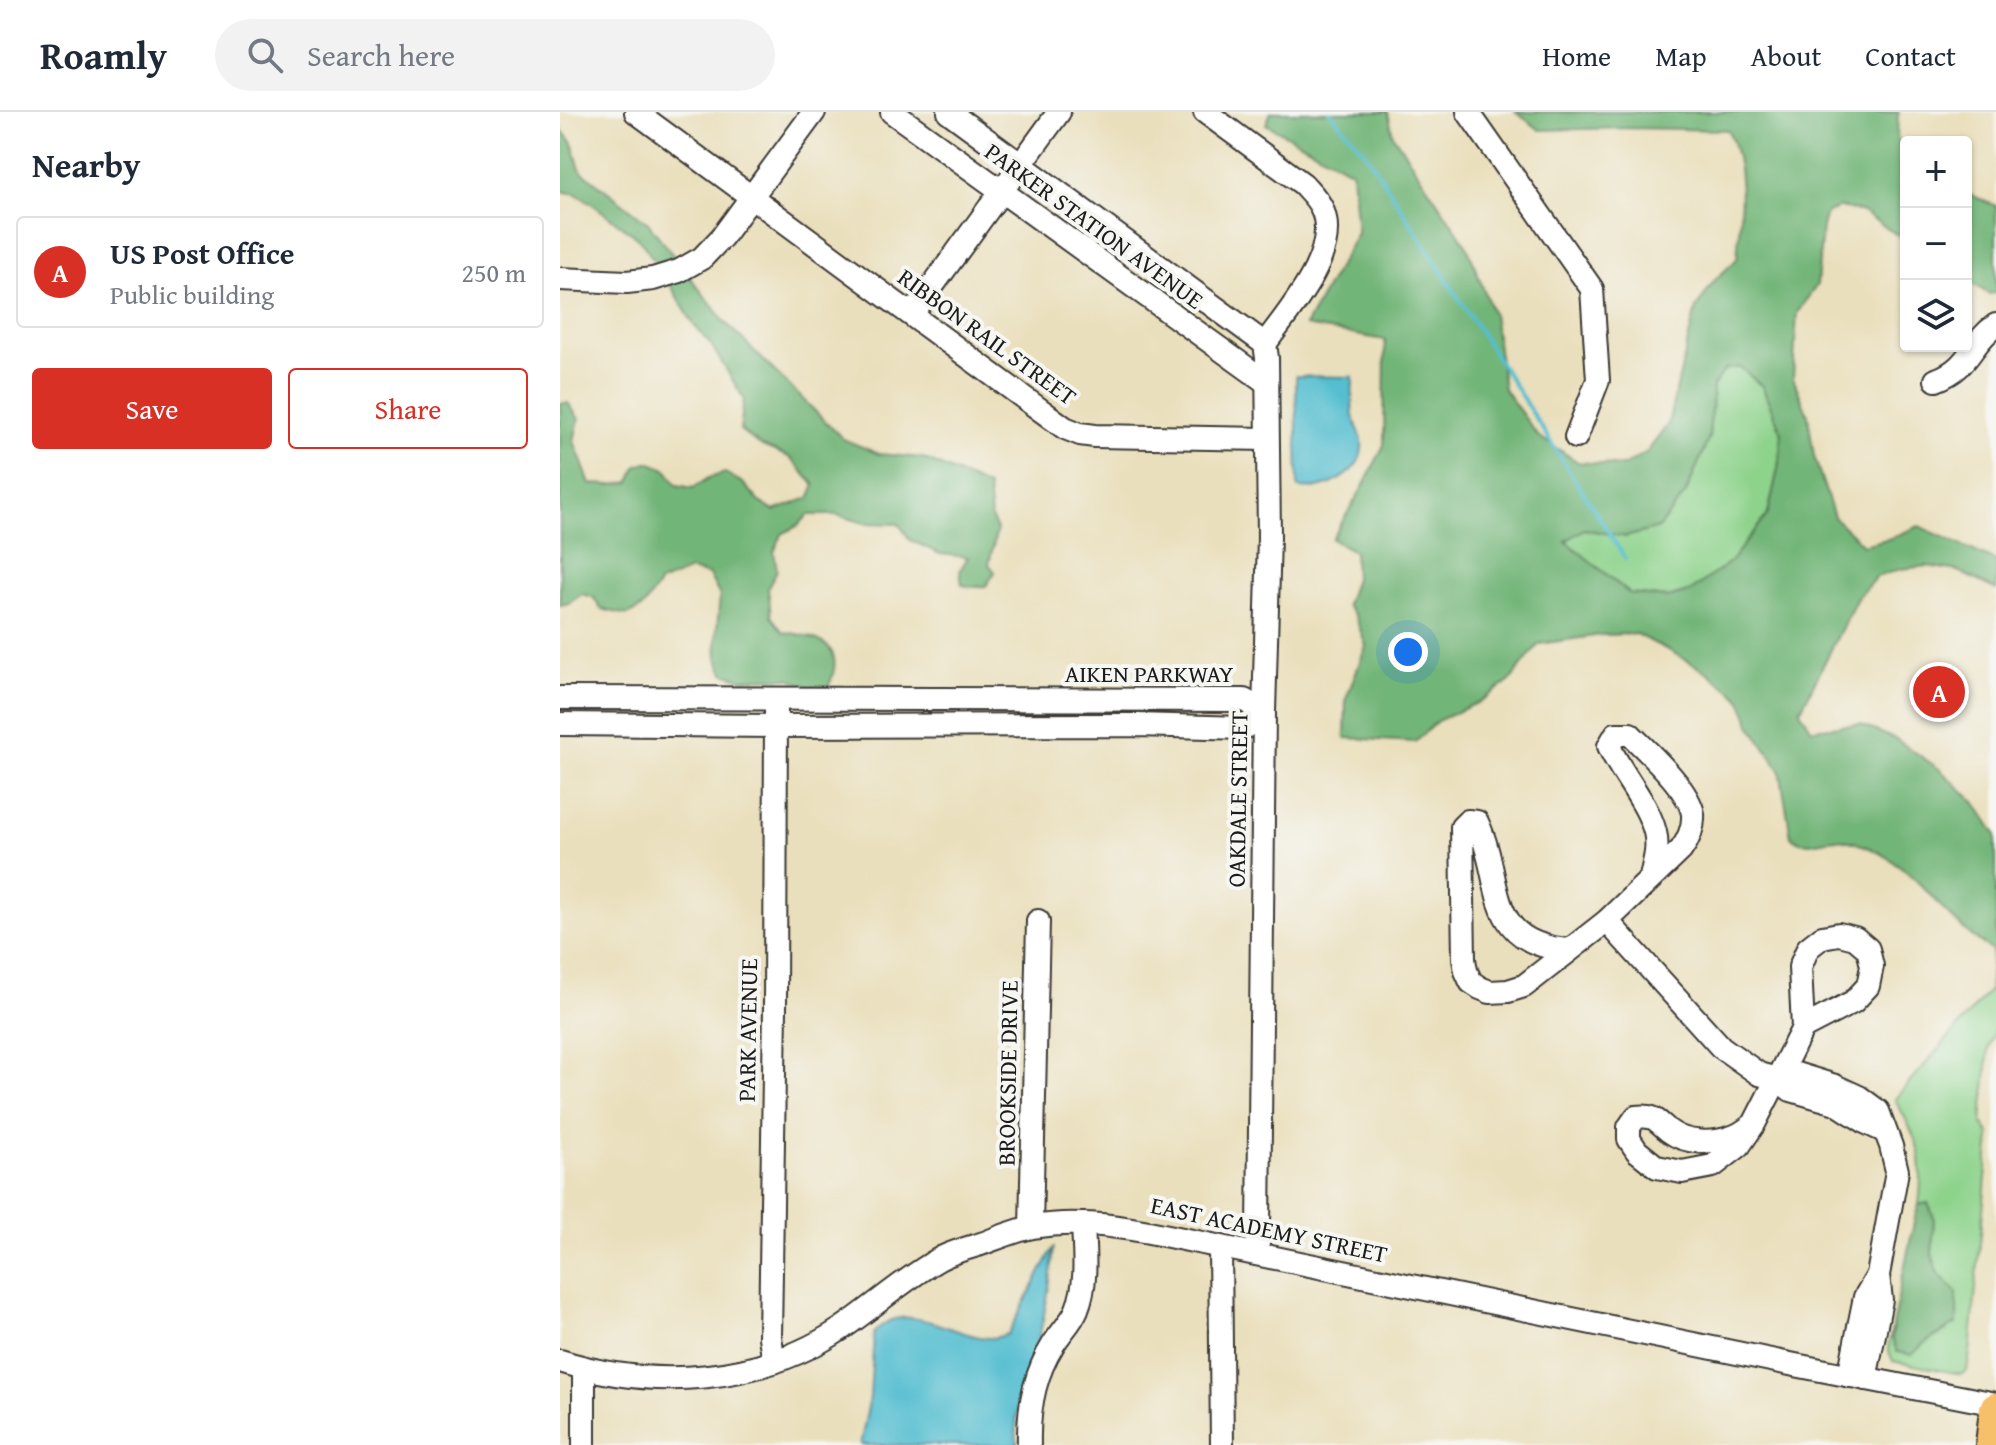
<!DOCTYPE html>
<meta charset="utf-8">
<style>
body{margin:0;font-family:"Gentium Book Plus",serif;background:#f2f2f3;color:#1f2937}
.controls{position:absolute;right:24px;top:24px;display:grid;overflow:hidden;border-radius:8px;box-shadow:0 2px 6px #0004}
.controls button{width:72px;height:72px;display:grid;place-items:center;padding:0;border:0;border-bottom:2px solid #e0e1e3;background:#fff;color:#1f2937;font:40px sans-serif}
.you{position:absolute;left:848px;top:540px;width:28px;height:28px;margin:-20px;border:6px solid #fff;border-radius:50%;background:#1a73e8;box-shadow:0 0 0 12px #1a73e833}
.badge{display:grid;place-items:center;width:52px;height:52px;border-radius:50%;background:#d93025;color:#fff;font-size:26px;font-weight:700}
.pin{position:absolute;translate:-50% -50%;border:4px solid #fff;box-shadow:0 2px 8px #0006}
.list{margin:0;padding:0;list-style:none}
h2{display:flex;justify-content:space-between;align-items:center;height:104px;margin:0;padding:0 32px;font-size:34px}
h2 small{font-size:26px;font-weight:400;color:#747a83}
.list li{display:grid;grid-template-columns:52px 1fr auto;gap:24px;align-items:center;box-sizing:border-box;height:112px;margin:0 16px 16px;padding:0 16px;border:2px solid #e0e1e3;border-radius:8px}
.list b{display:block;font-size:30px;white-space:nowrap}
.list p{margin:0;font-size:26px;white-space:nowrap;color:#747a83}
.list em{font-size:26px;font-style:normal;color:#747a83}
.actions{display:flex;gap:16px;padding:24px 32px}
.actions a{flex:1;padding:18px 0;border:2px solid #d93025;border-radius:8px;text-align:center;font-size:28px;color:#d93025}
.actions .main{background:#d93025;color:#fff}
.icon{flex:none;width:44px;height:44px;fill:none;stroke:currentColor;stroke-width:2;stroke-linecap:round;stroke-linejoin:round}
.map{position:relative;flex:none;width:1436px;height:1333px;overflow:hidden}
header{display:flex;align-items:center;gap:48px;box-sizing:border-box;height:112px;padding:0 40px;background:#fff;border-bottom:2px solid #e0e1e3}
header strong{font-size:38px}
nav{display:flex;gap:44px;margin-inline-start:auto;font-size:28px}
.search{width:560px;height:72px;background:#f2f2f3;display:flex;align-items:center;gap:20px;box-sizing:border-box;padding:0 28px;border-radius:44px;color:#747a83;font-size:30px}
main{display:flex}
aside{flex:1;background:#fff}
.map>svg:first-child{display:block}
</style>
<header>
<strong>Roamly</strong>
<div class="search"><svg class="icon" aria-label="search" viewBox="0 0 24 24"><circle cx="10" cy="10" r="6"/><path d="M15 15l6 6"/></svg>Search here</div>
<nav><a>Home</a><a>Map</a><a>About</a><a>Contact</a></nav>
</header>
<main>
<aside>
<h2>Nearby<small></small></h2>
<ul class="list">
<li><span class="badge">A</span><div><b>US Post Office</b><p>Public building</p></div><em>250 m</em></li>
</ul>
<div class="actions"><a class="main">Save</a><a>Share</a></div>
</aside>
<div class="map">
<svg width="1436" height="1333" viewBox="0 0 1436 1333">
<rect width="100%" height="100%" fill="#f6f6f2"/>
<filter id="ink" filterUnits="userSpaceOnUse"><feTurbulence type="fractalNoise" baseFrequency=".0125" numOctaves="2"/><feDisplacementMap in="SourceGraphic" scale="16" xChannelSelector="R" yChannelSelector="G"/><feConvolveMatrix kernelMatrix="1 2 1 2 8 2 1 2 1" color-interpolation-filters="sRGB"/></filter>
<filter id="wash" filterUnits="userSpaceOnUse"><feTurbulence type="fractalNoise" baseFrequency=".006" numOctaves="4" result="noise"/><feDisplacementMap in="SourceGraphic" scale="32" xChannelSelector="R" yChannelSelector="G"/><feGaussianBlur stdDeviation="1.8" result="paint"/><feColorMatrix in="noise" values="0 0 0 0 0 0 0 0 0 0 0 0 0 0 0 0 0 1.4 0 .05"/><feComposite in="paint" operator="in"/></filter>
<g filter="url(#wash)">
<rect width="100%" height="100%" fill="#eadfbc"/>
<g fill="#8ed38c" stroke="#557854" stroke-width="2">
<polygon points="1180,255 1202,274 1222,321 1218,357 1208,402 1170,450 1132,479 1108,486 1070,482 1005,429 1024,417 1066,425 1149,326 1153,274 1165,257"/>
<path d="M1432 839H1436V913L1429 935 1422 1010 1430 1023 1410 1240 1407 1259 1401 1262 1333 1249 1328 1237 1333 1209 1332 1226 1351 1243 1363 1232 1387 1218 1397 1181 1377 1160 1372 1141 1374 1106 1368 1091 1359 1093C1365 1043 1359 1031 1335 987L1429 879Z"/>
</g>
<g fill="#72b578" stroke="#47684a" stroke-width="2" fill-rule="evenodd">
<path d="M711 0H828L833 23 907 134 933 202 944 277 978 324 1018 350 1063 354 1087 340 1108 312 1136 196 1154 169 1177 147C1180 104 1187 58 1168 18L1068 16 980 18 956 0H1338L1337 25 1346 52V129L1304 101 1281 95 1266 101 1262 115 1257 173 1237 201 1233 266 1248 303 1254 344 1274 405 1303 433 1331 426 1359 414 1436 449V478L1398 459 1367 454 1340 457 1316 465 1297 486 1240 599 1252 617 1299 612 1337 628 1378 656 1415 690 1436 722V839H1432C1421 830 1408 822 1398 812 1369 784 1352 757 1314 738 1305 734 1289 728 1279 727 1262 726 1244 738 1231 724L1220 658 1193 617 1180 586 1147 560 1110 539 1076 522 1041 523 979 532 949 570 919 590 877 609 855 630 785 626 786 587 806 534 795 504 786 493 795 466 794 439 772 427 803 375 824 333 825 228 745 214 797 121 792 59 706 12ZM1180 255 1202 274 1222 321 1218 357 1208 402 1170 450 1131 479 1108 486 1070 482 1006 429 1024 417 1066 425 1098 416 1126 381 1149 326 1153 274 1165 257Z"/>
<path d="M0 16 13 32 20 58 88 111 165 210 283 327 319 342 363 346 428 375 431 406 437 417 429 452 435 460 426 474 412 475 402 473 400 458 408 445 380 442 350 428 339 412 305 411 277 403H248L239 413 222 422 214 440 217 458 208 476 211 504 223 520C259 524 288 534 268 575H249L229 566 182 567 164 561 157 546 156 527 160 484 149 463 130 458 100 471 83 495 68 503 41 497 33 485 22 482 9 491 0 493V291H8L19 307 14 329 30 372 51 373 70 370 77 354 89 350 106 357 117 373 133 376 149 366 165 361 183 371 200 390 214 399 249 386 255 373 229 345 200 333 180 318 184 287 150 231 134 213 102 159 79 127 31 91 16 82 0 79Z"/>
<polygon points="1406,81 1436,94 1436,181 1429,182 1406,168"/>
<polygon points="1368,1091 1374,1106 1372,1141 1377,1160 1397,1181 1397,1211 1363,1232 1352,1243 1337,1240 1332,1226 1333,1209 1356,1101 1359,1093"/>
</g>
<g fill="#54bed0" stroke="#386d76" stroke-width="2">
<path d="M736 264 793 265C793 277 791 291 793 303 796 315 804 325 802 338 800 358 775 373 757 376 751 377 744 376 738 376Z"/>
<path d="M494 1135C491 1167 486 1198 478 1229 469 1260 450 1300 458 1333H300L310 1285 314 1221C345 1184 392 1225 429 1226 435 1226 442 1224 448 1222Z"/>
</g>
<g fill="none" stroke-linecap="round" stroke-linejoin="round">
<polyline stroke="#54bed0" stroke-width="4" points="770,0 807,43 1065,446"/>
</g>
</g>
<g filter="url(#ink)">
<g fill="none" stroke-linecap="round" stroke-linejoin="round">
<defs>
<g id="minor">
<polyline points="76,0 505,316 520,322 535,324 707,327"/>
<polyline points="332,0 706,270"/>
<polyline points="389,0 705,232"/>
<path d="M645 0 743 72C750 80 758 87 762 97 781 141 729 198 705 232"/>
<polyline points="908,0 1032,177 1038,268 1016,325"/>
<polyline points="0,167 67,170 93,167 119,159 142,146 162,125 254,0"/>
<polyline points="352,202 499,0"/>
<path d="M1376 268C1411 255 1409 232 1436 213"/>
<polyline points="0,586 684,588 704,600 684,616 577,613 216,614 0,612"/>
<polyline points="1047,809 1161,935 1199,962 1217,967 1231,978 1276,991 1307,1011 1324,1019"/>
<path d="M1010 838C922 832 945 769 917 710L908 709 902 715 904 847 906 859 911 870 920 876 930 880 948 879 964 874 1047 809 1121 738C1129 727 1134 716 1133 702 1129 677 1088 640 1070 622H1056L1049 634C1062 664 1087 689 1095 720 1099 735 1094 751 1091 765"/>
<polyline points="1217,967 1236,962 1275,974 1299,985 1318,999 1331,1034 1337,1059 1318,1163 1321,1188 1305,1267"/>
<path d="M1194 1012C1187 1017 1180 1023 1172 1025 1153 1032 1126 1032 1109 1019 1095 1008 1096 1003 1076 1005L1069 1015V1027L1077 1039 1097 1055 1122 1060 1153 1054 1179 1034 1194 1012 1243 916 1293 890 1308 874 1312 854 1308 837 1295 826 1279 822 1262 825 1248 836 1240 855 1243 916"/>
<polyline points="471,1115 478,809"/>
<polyline points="660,1135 662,1333"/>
<polyline points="697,1142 699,1119 704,600 709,425 707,246 705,232"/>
<path d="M0 1249C93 1278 198 1272 281 1217 315 1194 345 1166 381 1146 393 1140 408 1136 421 1132 438 1126 456 1118 473 1115 512 1108 551 1113 589 1120L1235 1253 1436 1292"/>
<polyline points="214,1250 210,1225 215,897 216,599"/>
<polyline points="1289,1264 1305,1185 1318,1163"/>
<polyline points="24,1333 24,1256"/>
<path d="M469 1333C468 1298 474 1263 493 1233 500 1221 512 1210 517 1197 528 1170 524 1140 523 1112"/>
</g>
<polyline id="highway" points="1432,1333 1436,1297"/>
</defs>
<use href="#minor" stroke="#3b3934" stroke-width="26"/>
<use href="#highway" stroke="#3b3934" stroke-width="36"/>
<use href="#minor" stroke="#fff" stroke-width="22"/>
<use href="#highway" stroke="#f6c06b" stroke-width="32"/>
</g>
</g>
<g text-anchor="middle" stroke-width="8" stroke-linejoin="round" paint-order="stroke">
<g font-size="24" fill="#1c1c1c" stroke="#f6f6f2">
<text transform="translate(534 114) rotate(36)" y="8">PARKER STATION AVENUE</text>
<text transform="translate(427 225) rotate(36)" y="8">RIBBON RAIL STREET</text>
<text x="589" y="570">AIKEN PARKWAY</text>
<text transform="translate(678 687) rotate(-89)" y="8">OAKDALE STREET</text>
<text transform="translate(188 918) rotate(-89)" y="8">PARK AVENUE</text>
<text transform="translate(448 961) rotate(-89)" y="8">BROOKSIDE DRIVE</text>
<text transform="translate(709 1118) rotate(12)" y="8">EAST ACADEMY STREET</text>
</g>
</g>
</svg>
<div class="controls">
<button>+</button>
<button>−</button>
<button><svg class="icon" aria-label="layers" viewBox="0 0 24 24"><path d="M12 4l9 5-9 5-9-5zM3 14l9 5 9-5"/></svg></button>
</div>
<div class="you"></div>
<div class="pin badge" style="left:1379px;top:580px">A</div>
</div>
</main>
